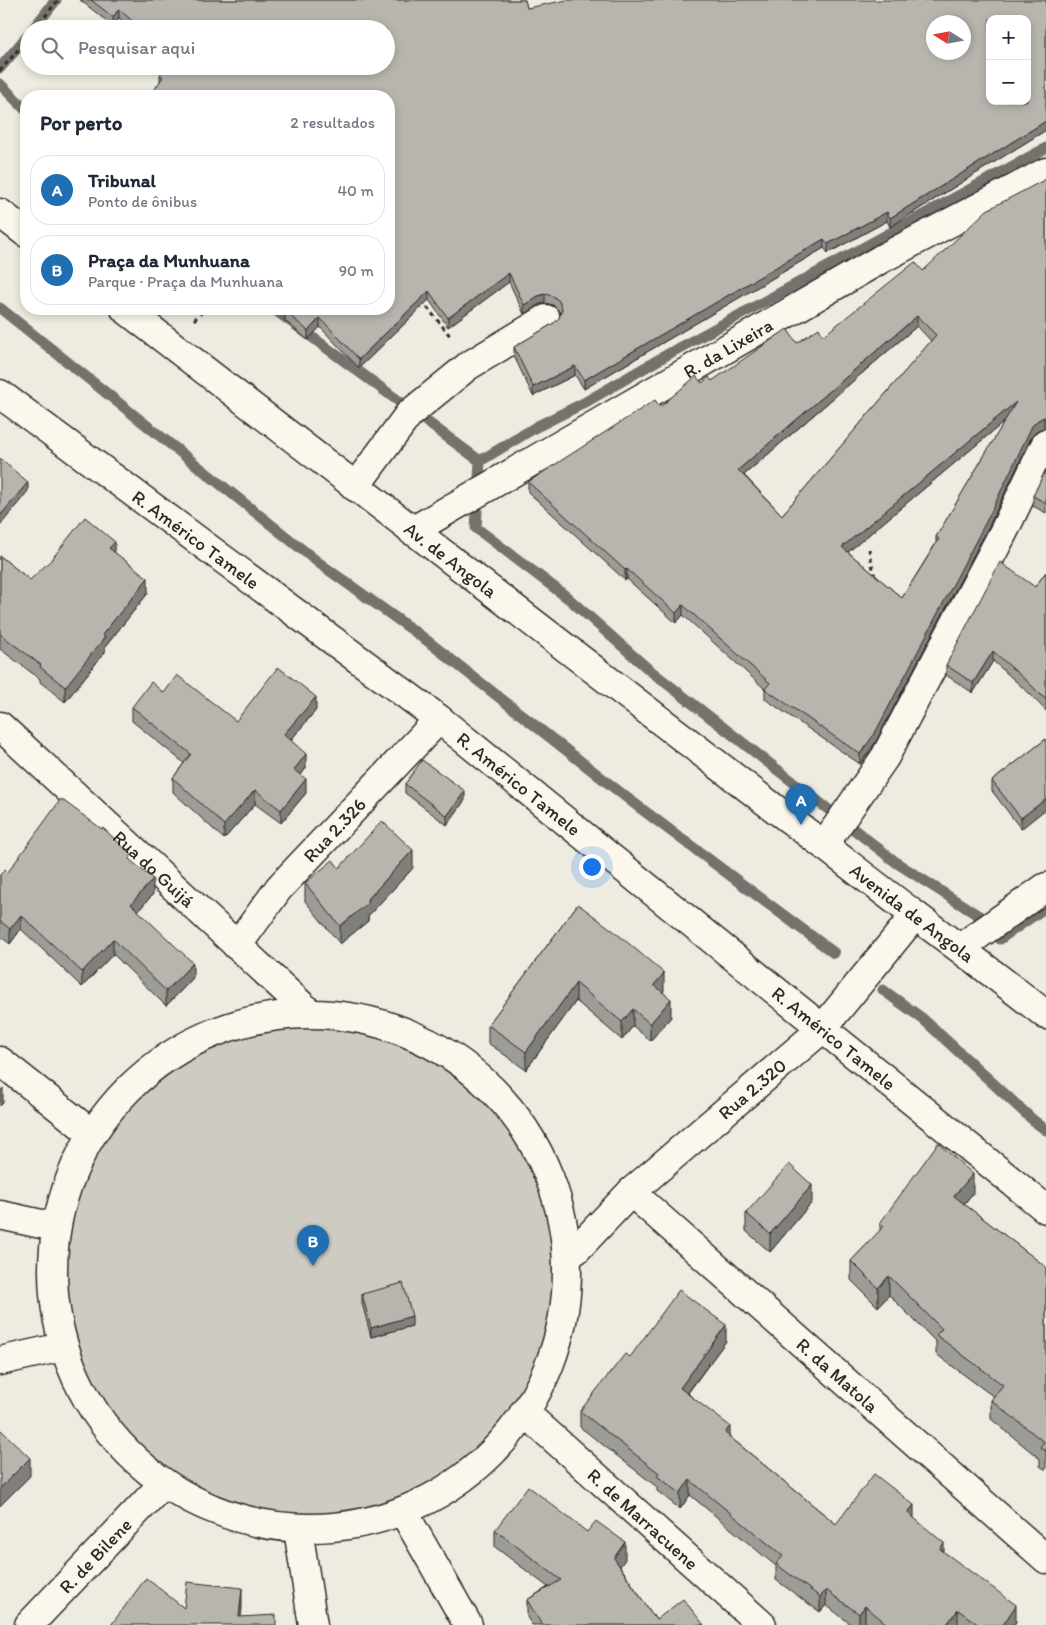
<!DOCTYPE html>
<html lang="pt">
<meta charset="utf-8">
<style>
body{margin:0;font-family:Itim,sans-serif;background:#f6f6f7;color:#1f2937}
.controls{position:absolute;right:15px;top:15px;display:grid;overflow:hidden;border-radius:10px;box-shadow:0 2px 8px #0003}
.controls button{width:45px;height:45px;display:grid;place-items:center;padding:0;border:0;border-bottom:1px solid #e0e1e3;background:#fff;color:#1f2937;font:25px sans-serif}
.compass{position:absolute;left:926px;top:15px;width:45px;height:45px;border-radius:50%;background:#fff;box-shadow:0 2px 8px #0003;rotate:281deg}
.you{position:absolute;left:591px;top:866px;width:18px;height:18px;margin:-12px;border:4px solid #fff;border-radius:50%;background:#1a73e8;box-shadow:0 0 0 8px #1a73e833}
.badge{display:grid;place-items:center;width:32px;height:32px;border-radius:50%;background:#1f6fb2;color:#fff;font-size:16px;font-weight:700}
.pin{position:absolute;translate:-50% -41px;filter:drop-shadow(0 1px 2px #0008)}
.pin::after{content:'';position:absolute;top:26px;width:18px;height:15px;background:inherit;clip-path:polygon(0 0,100% 0,50% 100%)}
.list{margin:0;padding:0;list-style:none}
h2{display:flex;justify-content:space-between;align-items:center;height:65px;margin:0;padding:0 20px;font-size:21px}
h2 small{font-size:16px;font-weight:400;color:#747a83}
.list li{display:grid;grid-template-columns:32px 1fr auto;gap:15px;align-items:center;box-sizing:border-box;height:70px;margin:0 10px 10px;padding:0 10px;border:1px solid #e0e1e3;border-radius:20px}
.list b{display:block;font-size:19px;white-space:nowrap}
.list p{margin:0;font-size:16px;white-space:nowrap;color:#747a83}
.list em{font-size:16px;font-style:normal;color:#747a83}
.icon{flex:none;width:28px;height:28px;fill:none;stroke:currentColor;stroke-width:2;stroke-linecap:round;stroke-linejoin:round}
.map{position:relative;flex:none;width:1046px;height:1625px;overflow:hidden}
.search{position:absolute;background:#fff;box-shadow:0 2px 8px #0003;left:20px;top:20px;width:375px;height:55px;display:flex;align-items:center;gap:12px;box-sizing:border-box;padding:0 18px;border-radius:28px;color:#747a83;font-size:19px}
.panel{position:absolute;background:#fff;box-shadow:0 2px 8px #0003;left:20px;top:90px;width:375px;height:225px;border-radius:20px}
.map>svg:first-child{display:block}
</style>
<div class="map">
<svg width="1046" height="1625" viewBox="0 0 1046 1625">
<rect width="100%" height="100%" fill="#eeebe0"/>
<filter id="ink" filterUnits="userSpaceOnUse"><feTurbulence type="fractalNoise" baseFrequency=".02" numOctaves="2"/><feDisplacementMap in="SourceGraphic" scale="10" xChannelSelector="R" yChannelSelector="G"/><feConvolveMatrix kernelMatrix="1 2 1 2 8 2 1 2 1" color-interpolation-filters="sRGB"/></filter>
<g filter="url(#ink)">
<polygon fill="#cecbc2" stroke="#7c7b76" points="308,1022 380,1034 442,1063 498,1109 544,1179 566,1247 541,1356 517,1402 483,1446 443,1480 399,1503 348,1518 292,1520 244,1512 193,1490 158,1466 118,1426 90,1385 73,1344 62,1285 66,1228 78,1184 102,1141 142,1091 189,1054 246,1031"/>
<g fill="none" stroke-linecap="round" stroke-linejoin="round">
<g stroke="#74726e" stroke-width="11">
<polyline points="33,29 56,0"/>
<polyline points="0,68 29,34"/>
<polyline points="0,84 26,110"/>
<polyline points="0,308 319,563 425,639 631,801 834,953"/>
<polyline points="274,309 480,461 476,528 568,598 647,668 897,863 990,923 1000,939 1046,907"/>
<polyline points="480,461 536,427 584,403 670,353 1046,148"/>
<polyline points="883,990 923,1019 1034,1121 1046,1130"/>
</g>
<defs>
<g id="minor">
<path id="s1" d="M0 394 439 719 1046 1209"/>
<polyline points="355,487 409,414 468,366 546,319"/>
<path id="s2" d="M0 726 309 1012"/>
<polyline points="822,843 828,839 885,757 1004,531 1046,443"/>
<path id="s3" d="M237 946 279 888 439 719"/>
<polyline points="960,948 1046,887"/>
<circle cx="310" cy="1271" r="257"/>
<polyline points="0,1061 91,1133"/>
<path id="s4" d="M631 1192 1046 1559"/>
<polyline points="0,1215 55,1227"/>
<path id="s5" d="M576 1250 631 1192 822 1029 915 915"/>
<polyline points="0,1361 62,1347"/>
<path id="s6" d="M524 1412 762 1625"/>
<polyline points="403,1511 468,1625"/>
<polyline points="298,1529 313,1625"/>
<path id="s7" d="M29 1625 162 1485"/>
</g>
<g id="tertiary">
<path id="s8" d="M412 531 881 259 1046 172"/>
</g>
<g id="secondary">
<polyline points="0,213 26,233"/>
<path id="s9" d="M125 309 778 811C825 845 869 881 915 915 959 948 1003 981 1046 1015"/>
</g>
</defs>
<use href="#minor" stroke="#2b2b2b" stroke-width="31"/>
<use href="#tertiary" stroke="#2b2b2b" stroke-width="31"/>
<use href="#secondary" stroke="#2b2b2b" stroke-width="31"/>
<g stroke="#2b2b2b" stroke-width="3" stroke-dasharray="4 4" stroke-linecap="butt">
<polyline points="35,29 58,0"/>
<polyline points="0,71 29,37"/>
<polyline points="422,301 451,337"/>
<polyline points="194,320 205,309"/>
<polyline points="869,549 875,578"/>
</g>
<use href="#minor" stroke="#fbf7ec" stroke-width="28"/>
<use href="#tertiary" stroke="#fbf7ec" stroke-width="28"/>
<use href="#secondary" stroke="#fbf7ec" stroke-width="28"/>
</g>
<g fill="#9e9c96" stroke="#2b2b2b" fill-rule="evenodd">
<polygon points="80,0 525,0 527,8 1046,0 1046,130 890,227 887,221 828,253 824,248 584,389 575,375 533,396 514,356 514,347 554,323 559,318 560,314 559,311 553,305 545,303 538,305 524,314 509,282 448,327 429,300 359,368 320,327 308,340 285,321 285,311 389,309 160,82 160,75 386,29 130,29 119,18 113,26"/>
<path d="M1046 179V428H1044L1038 430 1032 436 990 524 875 743 860 764 765 699V689L683 615 676 623 627 579 625 580 528 492V482L702 383 712 381 797 343 823 336 923 271ZM917 326 931 341 782 515 744 475ZM1005 421 936 537V543L902 598 848 552Z"/>
<polygon points="1046,469 1046,513 1033,506 1033,496"/>
<polygon points="115,553 148,593 105,647 105,652 65,702 40,682 40,679 0,649 0,556 30,580"/>
<polygon points="1046,572 1046,711 1030,694 993,661 973,693 946,675 946,665 1035,587"/>
<polygon points="164,693 236,721 316,710 291,740 306,768 301,775 306,793 281,823 255,804 224,839 173,792 173,778 184,763 132,721 132,707"/>
<polygon points="1046,739 1021,829 992,791 992,781"/>
<polygon points="405,784 465,800 447,825 405,793"/>
<polygon points="132,862 153,894 138,911 193,978 166,1006 113,954 82,987 21,929 10,944 0,936 0,875 8,872"/>
<polygon points="339,868 413,868 368,916 368,921 340,944 305,901 305,883"/>
<polygon points="578,904 664,991 663,992 671,1017 650,1041 633,1026 622,1040 576,1001 526,1070 488,1043 488,1025"/>
<polygon points="973,1193 964,1204 1046,1267 1046,1470 1040,1466 1040,1459 991,1419 991,1400 994,1397 936,1354 936,1342 889,1295 878,1307 851,1280 851,1261 880,1231 880,1223"/>
<polygon points="812,1202 770,1252 746,1231 746,1213"/>
<polygon points="362,1294 412,1326 371,1337 362,1303"/>
<polygon points="726,1341 688,1393 730,1437 836,1524 914,1518 944,1552 1016,1621 1014,1625 869,1625 865,1622 862,1625 852,1625 826,1605 820,1612 776,1580 776,1566 690,1495 680,1509 657,1491 657,1487 580,1427 580,1411 630,1357"/>
<polygon points="495,1530 587,1532 625,1559 620,1566 656,1620 704,1625 532,1625 527,1617 527,1600 548,1587 495,1547"/>
</g>
<g fill="#817f7a" stroke="#2b2b2b">
<polygon points="119,9 119,18 113,26 113,17"/>
<polygon points="1046,121 1046,130 890,227 890,218"/>
<polygon points="887,212 887,221 828,253 828,244"/>
<polygon points="824,239 824,248 584,389 584,380"/>
<polygon points="509,273 509,282 448,327 448,318"/>
<polygon points="429,291 429,300 359,368 359,359"/>
<polygon points="545,294 545,303 538,305 524,314 524,305 538,296"/>
<polygon points="917,316 917,326 738,480 738,470"/>
<polygon points="320,318 320,327 308,340 308,331"/>
<polygon points="575,366 575,375 533,396 533,387"/>
<polygon points="1016,402 1016,412 842,557 842,547"/>
<polygon points="1044,417 1044,428 1038,430 1032,436 990,524 875,743 860,764 860,754 1032,426 1038,420"/>
<polygon points="28,482 28,491 0,526 0,516"/>
<polygon points="115,542 115,557 109,548"/>
<polygon points="627,569 627,579 625,580 625,570"/>
<polygon points="148,578 148,593 105,647 105,652 65,702 65,687 102,635"/>
<polygon points="683,605 683,615 676,623 676,613"/>
<polygon points="993,651 993,661 973,693 973,683"/>
<polygon points="316,697 316,710 284,748 284,734"/>
<polygon points="306,754 306,768 294,784 294,770"/>
<polygon points="306,779 306,793 281,823 281,810"/>
<polygon points="255,790 255,804 224,839 224,825"/>
<polygon points="465,791 465,800 447,825 447,816"/>
<polygon points="1046,799 1046,809 1021,829 1021,818"/>
<polygon points="413,850 413,868 368,916 368,921 340,944 340,926 366,901"/>
<polygon points="153,879 153,894 131,919 131,904"/>
<polygon points="21,915 21,929 10,944 10,929"/>
<polygon points="113,939 113,954 82,987 82,972"/>
<polygon points="193,963 193,978 166,1006 166,991"/>
<polygon points="664,973 664,991 654,1003 654,985"/>
<polygon points="576,983 576,1001 526,1070 526,1052"/>
<polygon points="671,999 671,1017 650,1041 650,1024"/>
<polygon points="633,1009 633,1026 622,1040 622,1022"/>
<polygon points="3,1088 3,1103 0,1106 0,1091"/>
<polygon points="973,1174 973,1193 954,1215 954,1196"/>
<polygon points="812,1185 812,1202 770,1252 770,1234"/>
<polygon points="889,1276 889,1295 878,1307 878,1288"/>
<polygon points="412,1316 412,1326 371,1337 371,1328"/>
<polygon points="726,1325 726,1341 680,1403 680,1388"/>
<polygon points="730,1426 730,1442 725,1433"/>
<polygon points="30,1458 30,1476 0,1506 0,1488"/>
<polygon points="690,1480 690,1495 680,1509 680,1493"/>
<polygon points="914,1505 914,1520 908,1513"/>
<polygon points="625,1542 625,1559 614,1575 614,1558"/>
<polygon points="944,1543 944,1559 940,1549"/>
<polygon points="242,1588 242,1609 240,1625 239,1617"/>
<polygon points="826,1590 826,1605 820,1612 820,1597"/>
<polygon points="1016,1605 1016,1621 1014,1625 1003,1625"/>
<polygon points="865,1606 865,1622 862,1625 859,1625 859,1614"/>
<polygon points="958,1610 958,1625 946,1625"/>
</g>
<g fill="#b8b5ae" stroke="#2b2b2b" fill-rule="evenodd">
<path d="M91 0H525L527 8 567 0H1046V121L890 218 887 212 828 244 824 239 584 380 575 366 533 387 514 347 554 323 559 318 562 309 559 301 553 296 545 294 538 296 524 305 509 273 448 318 429 291 359 359 320 318 308 331 285 311 287 309H389V96H150L163 77 160 75 165 66H386V29H141L119 9 113 17ZM990 19H1027V101H990ZM934 22H964V52H934Z"/>
<path d="M1046 179V418L1044 417 1038 420 1032 426 990 514 875 733 860 754 765 689 770 683 683 605 676 613 627 569 625 570 528 482 655 400 660 407 696 376 702 383 709 377 712 381 787 329 797 343 819 328 823 336 915 262 923 271 987 210ZM917 316 936 335 782 515 738 470ZM1016 402 936 537 939 539 902 598 842 547Z"/>
<polygon points="0,459 28,482 0,516"/>
<polygon points="1046,469 1046,503 1033,496"/>
<polygon points="85,517 115,542 109,548 148,578 102,635 105,637 65,687 40,667 41,665 0,634 0,556 30,580 51,560"/>
<polygon points="1000,562 1035,587 1046,572 1046,700 1030,684 993,651 973,683 946,665"/>
<polygon points="278,667 316,697 284,734 306,754 294,770 306,779 281,810 255,790 224,825 173,778 191,754 132,707 151,682 164,693 177,675 236,721"/>
<polygon points="1046,739 1046,799 1021,818 992,781"/>
<polygon points="422,760 465,791 447,816 405,784"/>
<polygon points="61,799 102,829 103,828 132,855 129,859 153,879 131,904 193,963 166,991 113,939 82,972 21,915 10,929 0,921 0,875 5,869 8,872"/>
<polygon points="382,821 413,850 366,901 368,903 340,926 305,883 333,860 339,868"/>
<polygon points="578,904 615,932 664,973 654,985 671,999 650,1024 633,1009 622,1022 576,983 526,1052 488,1025"/>
<polygon points="938,1143 973,1174 954,1196 1046,1267 1046,1451 1040,1447 1044,1442 991,1400 1003,1385 936,1335 942,1329 889,1276 878,1288 851,1261 884,1226 880,1223"/>
<polygon points="789,1164 812,1185 770,1234 746,1213"/>
<polygon points="403,1283 412,1316 371,1328 362,1294"/>
<polygon points="679,1290 726,1325 680,1388 730,1426 725,1433 836,1524 874,1474 914,1505 908,1513 944,1543 940,1549 1016,1605 1003,1625 979,1625 958,1610 946,1625 888,1625 865,1606 859,1614 826,1590 820,1597 776,1564 783,1556 690,1480 680,1493 657,1476 659,1473 580,1411 625,1354 630,1357"/>
<polygon points="0,1429 30,1458 0,1488"/>
<polygon points="528,1486 587,1532 596,1521 625,1542 614,1558 656,1620 683,1599 704,1625 542,1625 527,1600 561,1580 495,1530"/>
<polygon points="146,1578 184,1608 187,1582 242,1588 239,1617 276,1615 276,1625 111,1625"/>
</g>
</g>
<g text-anchor="middle" stroke-width="5" stroke-linejoin="round" paint-order="stroke">
<g font-size="19" fill="#2b2b2b" stroke="#fbf7ec">
<text dy="7" stroke="none"><textPath href="#s8" startOffset="365">R. da Lixeira</textPath></text>
<text dy="7" stroke="none"><textPath href="#s1" startOffset="244">R. Américo Tamele</textPath></text>
<text dy="7" stroke="none"><textPath href="#s9" startOffset="411">Av. de Angola</textPath></text>
<text dy="7" stroke="none"><textPath href="#s1" startOffset="649">R. Américo Tamele</textPath></text>
<text dy="7" stroke="none"><textPath href="#s3" startOffset="152">Rua 2.326</textPath></text>
<text dy="7" stroke="none"><textPath href="#s2" startOffset="210">Rua do Guijá</textPath></text>
<text dy="7" stroke="none"><textPath href="#s9" startOffset="992">Avenida de Angola</textPath></text>
<text dy="7" stroke="none"><textPath href="#s1" startOffset="1054">R. Américo Tamele</textPath></text>
<text dy="7" stroke="none"><textPath href="#s5" startOffset="239">Rua 2.320</textPath></text>
<text dy="7" stroke="none"><textPath href="#s4" startOffset="276">R. da Matola</textPath></text>
<text dy="7" stroke="none"><textPath href="#s6" startOffset="160">R. de Marracuene</textPath></text>
<text dy="7" stroke="none"><textPath href="#s7" startOffset="96">R. de Bilene</textPath></text>
</g>
</g>
</svg>
<div class="controls">
<button>+</button>
<button>−</button>
</div>
<svg class="compass" viewBox="-18 -18 36 36"><path d="M0-13l5 13h-10z" fill="#e53935"/><path d="M0 13l5-13h-10z" fill="#747a83"/></svg>
<div class="you"></div>
<div class="pin badge" style="left:801px;top:825px">A</div>
<div class="pin badge" style="left:313px;top:1266px">B</div>
<div class="search"><svg class="icon" aria-label="search" viewBox="0 0 24 24"><circle cx="10" cy="10" r="6"/><path d="M15 15l6 6"/></svg>Pesquisar aqui</div>
<section class="panel">
<h2>Por perto<small>2 resultados</small></h2>
<ul class="list">
<li><span class="badge">A</span><div><b>Tribunal</b><p>Ponto de ônibus</p></div><em>40 m</em></li>
<li><span class="badge">B</span><div><b>Praça da Munhuana</b><p>Parque · Praça da Munhuana</p></div><em>90 m</em></li>
</ul>
</section>
</div>
